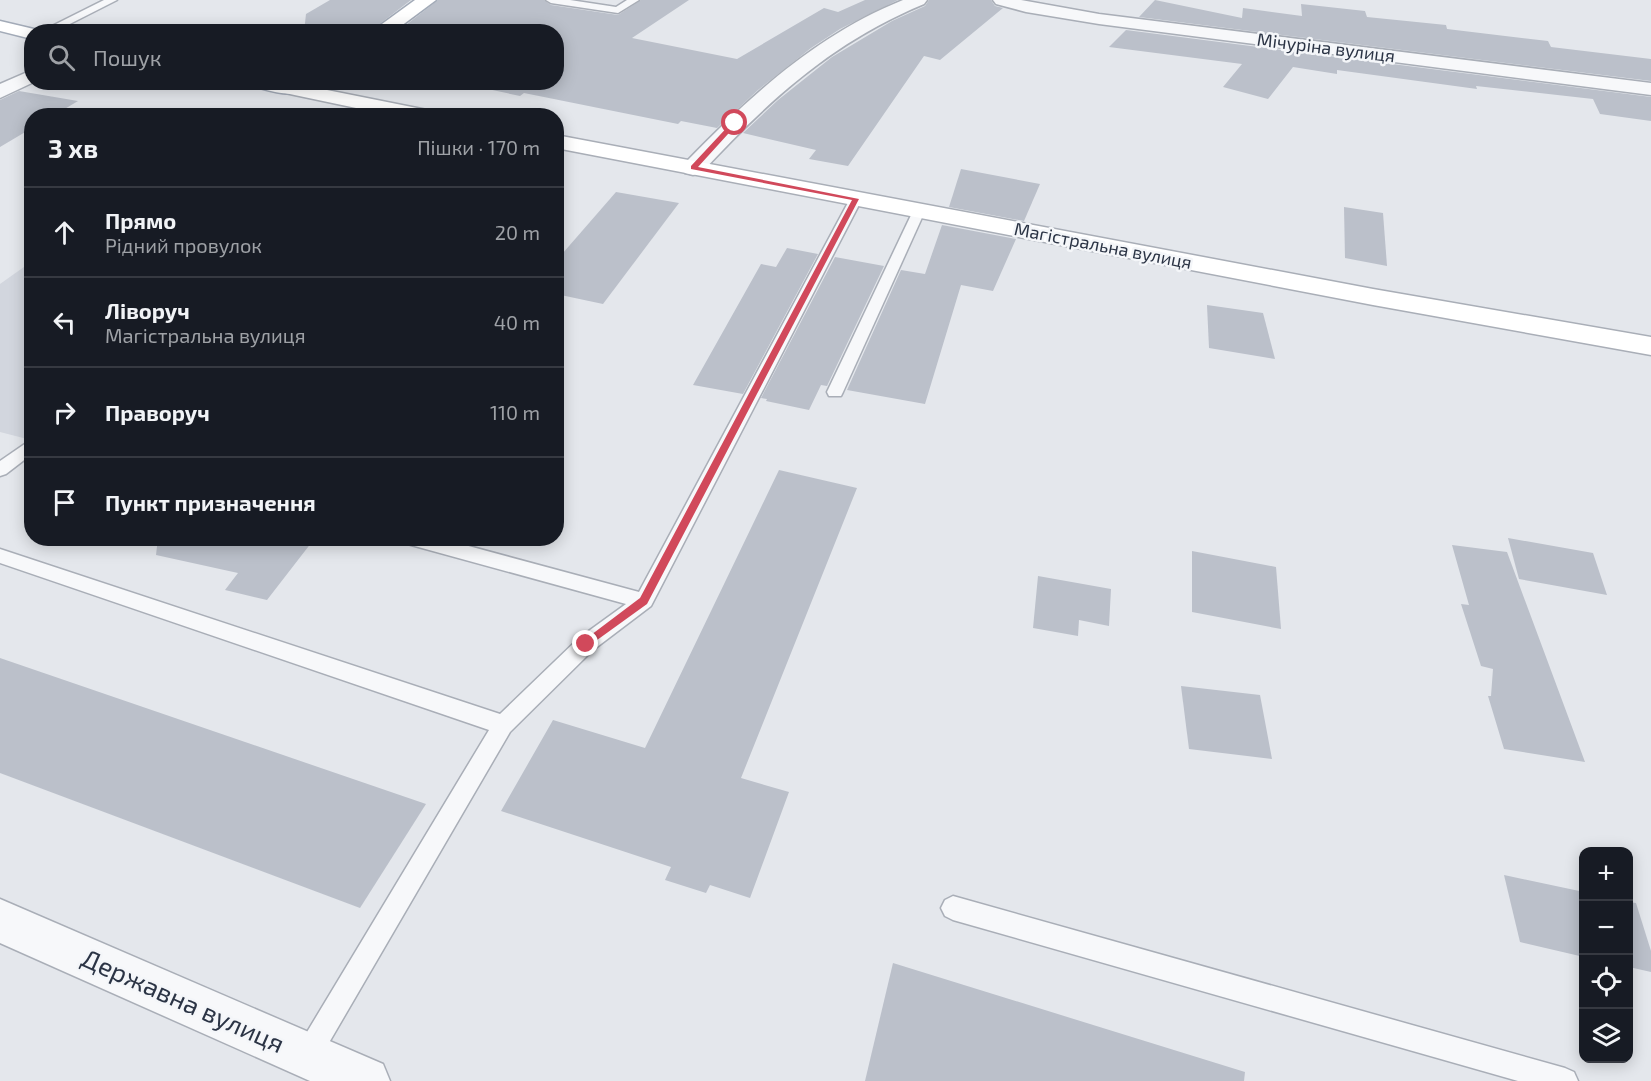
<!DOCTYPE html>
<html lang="uk">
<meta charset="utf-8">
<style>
body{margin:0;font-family:"Exo 2",sans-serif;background:#20242c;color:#f1f3f6}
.controls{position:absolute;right:18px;bottom:18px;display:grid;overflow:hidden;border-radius:12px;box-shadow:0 3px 15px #0003}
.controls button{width:54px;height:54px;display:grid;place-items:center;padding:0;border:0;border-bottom:2px solid #363941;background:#171b24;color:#f1f3f6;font:30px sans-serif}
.stop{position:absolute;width:18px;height:18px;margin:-14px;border:4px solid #d1495b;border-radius:50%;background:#fff}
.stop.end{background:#d1495b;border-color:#fff;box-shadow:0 2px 6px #0008}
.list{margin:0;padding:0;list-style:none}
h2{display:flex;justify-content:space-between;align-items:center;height:78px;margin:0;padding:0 24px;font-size:26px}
h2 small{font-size:20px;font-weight:400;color:#9ea1a6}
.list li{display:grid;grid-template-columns:39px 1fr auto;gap:18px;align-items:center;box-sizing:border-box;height:90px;padding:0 24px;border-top:2px solid #363941}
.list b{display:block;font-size:22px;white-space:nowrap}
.list p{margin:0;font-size:20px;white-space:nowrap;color:#9ea1a6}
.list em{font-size:20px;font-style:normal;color:#9ea1a6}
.icon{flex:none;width:33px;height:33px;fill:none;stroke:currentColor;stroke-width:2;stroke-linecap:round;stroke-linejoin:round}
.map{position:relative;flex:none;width:1651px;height:1081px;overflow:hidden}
.search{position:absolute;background:#171b24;box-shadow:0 3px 15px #0003;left:24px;top:24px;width:540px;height:66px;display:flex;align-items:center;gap:15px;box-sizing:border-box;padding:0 21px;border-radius:24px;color:#9ea1a6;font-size:22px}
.panel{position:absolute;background:#171b24;box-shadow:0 3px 15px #0003;left:24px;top:108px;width:540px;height:438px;border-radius:24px}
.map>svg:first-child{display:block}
</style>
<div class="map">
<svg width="1651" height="1081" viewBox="0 0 1651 1081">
<rect width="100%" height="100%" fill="#e4e7ec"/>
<polygon fill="#d2d6de" points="31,262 31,440 0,432 0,284"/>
<g fill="#bbc0ca">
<polygon points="330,0 411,0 369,32 304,32 306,14"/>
<polygon points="438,0 544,0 551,5 618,15 641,0 689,0 632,38 737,59 824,8 838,12 865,0 898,0 840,29 811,48 758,90 717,128 681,121 678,124 524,93 520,96 469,85 466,87 441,82 556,82 556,32 397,32"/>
<polygon points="929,0 991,0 995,6 1003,8 940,60 924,56 848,166 809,159 816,150 743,133 778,100 832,57 892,21 925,6"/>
<polygon points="1155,0 1242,18 1243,8 1302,16 1301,4 1365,11 1367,17 1446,25 1447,29 1548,41 1551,47 1651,59 1651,81 1139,17"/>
<polygon points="1126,30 1651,97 1651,121 1600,114 1593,99 1476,86 1477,89 1337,70 1337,74 1293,67 1268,99 1223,87 1242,64 1109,47"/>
<polygon points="19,91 78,101 53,116 32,116 32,128 0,147 0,100"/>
<polygon points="961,169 1040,184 1024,221 949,207"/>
<polygon points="616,192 679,203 603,304 556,294 556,261"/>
<polygon points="1344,207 1383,213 1387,266 1345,258"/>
<polygon points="942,225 1016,239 993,291 961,285 925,404 847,390 901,270 925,274"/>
<polygon points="787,248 818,254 743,394 693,385 761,264 776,267"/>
<polygon points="835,257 884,266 827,386 821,385 809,410 766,401 767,399 761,398"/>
<polygon points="1207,305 1263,313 1275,359 1209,348"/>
<polygon points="779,470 857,488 741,778 789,792 750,898 710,885 706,893 665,880 671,867 501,811 553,720 645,748"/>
<polygon points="158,538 315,538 267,600 225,590 238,573 156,555"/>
<polygon points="1508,538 1593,553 1607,595 1519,579"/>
<polygon points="1452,545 1507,552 1585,762 1504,749 1488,696 1491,696 1493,669 1481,666 1461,604 1469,605"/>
<polygon points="1192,551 1276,567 1281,629 1192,612"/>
<polygon points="1038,576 1111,589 1109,626 1079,620 1078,636 1033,628"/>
<polygon points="0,658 426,804 360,908 0,773"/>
<polygon points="1181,686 1260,695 1272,759 1189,749"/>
<polygon points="1504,875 1584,892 1584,957 1520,942"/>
<polygon points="1629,902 1636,903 1651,951 1651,972 1629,967"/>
<polygon points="893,963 1245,1072 1244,1081 865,1081"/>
</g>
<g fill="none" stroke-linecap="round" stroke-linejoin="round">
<defs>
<g id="lane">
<polygon points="104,0 117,0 54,32 40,32"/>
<polygon points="546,0 570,0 616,7 627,0 639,0 618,13 551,3"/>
<polygon points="856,195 862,199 651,606 593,650 510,732 316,1065 307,1069 298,1065 294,1056 298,1047 489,730 0,563 0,549 500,714 579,638 626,604 411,545 405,543 402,538 439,538 639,592 850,199"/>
<polygon points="919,207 925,211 843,392 841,396 829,396 827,392 913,211"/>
<polygon points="32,439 32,454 6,474 0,476 0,461"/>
<polygon points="953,896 1565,1068 1574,1072 1578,1081 1518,1081 953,920 945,916 941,908 945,900"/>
</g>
<g id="street">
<path d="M903 0H927L924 4C832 42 768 101 701 173L693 175 685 173 682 168 685 163C749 97 816 35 903 0Z"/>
<polygon points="993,0 1021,0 1099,14 1651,83 1651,95 1099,24 1026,12 996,4"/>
<polygon points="32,70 32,82 34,82 0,98 0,84"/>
<polygon points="0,899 383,1064 390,1081 310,1081 0,943"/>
</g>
<g id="secondary">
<polygon points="292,83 427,110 434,112 437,116 394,116 285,93 282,89 285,85"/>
<polygon points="556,135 1373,289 1651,337 1651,355 1373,305 556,148"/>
</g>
<g id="primary">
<polygon points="415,0 436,0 393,32 371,32"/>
<polygon points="0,21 38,30 39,32 32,32 32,39 0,31"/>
<path d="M249 82H312C297 102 272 91 252 86Z"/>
</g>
</defs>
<use href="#lane" stroke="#a9aeb7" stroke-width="3"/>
<use href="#street" stroke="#a9aeb7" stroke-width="3"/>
<use href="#secondary" stroke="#a9aeb7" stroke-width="3"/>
<use href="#primary" stroke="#a3abb8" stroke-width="3"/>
<use href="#lane" fill="#f7f8fa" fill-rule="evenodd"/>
<use href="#street" fill="#f7f8fa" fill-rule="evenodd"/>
<use href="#secondary" fill="#fff" fill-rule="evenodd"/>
<use href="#primary" fill="#fff" fill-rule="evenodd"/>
</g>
<polygon fill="#d1495b" points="733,121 738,123 698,167 859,199 647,604 586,648 581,644 583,641 640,598 852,200 691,169 691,166"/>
<g text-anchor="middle" stroke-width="5" stroke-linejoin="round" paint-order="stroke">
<g font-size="18" fill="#2b3445" stroke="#f4f6f9">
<text transform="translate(1326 48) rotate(7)" y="6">Мічуріна вулиця</text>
<text transform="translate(1103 246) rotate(11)" y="6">Магістральна вулиця</text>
</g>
<g font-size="26" fill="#2b3445" stroke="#f4f6f9">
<text transform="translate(183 1001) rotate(24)" y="9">Державна вулиця</text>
</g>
</g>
</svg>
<div class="controls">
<button>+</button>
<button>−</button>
<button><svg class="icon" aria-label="locate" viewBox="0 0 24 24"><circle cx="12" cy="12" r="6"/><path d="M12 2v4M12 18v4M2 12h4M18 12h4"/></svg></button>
<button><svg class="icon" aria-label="layers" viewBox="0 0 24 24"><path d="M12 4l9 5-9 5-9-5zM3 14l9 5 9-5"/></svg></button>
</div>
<div class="stop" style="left:735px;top:123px"></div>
<div class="stop end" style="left:586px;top:644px"></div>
<div class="search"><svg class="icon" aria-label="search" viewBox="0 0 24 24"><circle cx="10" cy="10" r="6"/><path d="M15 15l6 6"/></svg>Пошук</div>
<section class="panel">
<h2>3 хв<small>Пішки · 170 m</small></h2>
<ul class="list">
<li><svg class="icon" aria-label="ahead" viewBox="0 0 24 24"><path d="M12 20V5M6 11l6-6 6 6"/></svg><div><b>Прямо</b><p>Рідний провулок</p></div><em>20 m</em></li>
<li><svg class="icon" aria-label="left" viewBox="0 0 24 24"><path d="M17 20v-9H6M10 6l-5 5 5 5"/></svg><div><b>Ліворуч</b><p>Магістральна вулиця</p></div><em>40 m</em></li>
<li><svg class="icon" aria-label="right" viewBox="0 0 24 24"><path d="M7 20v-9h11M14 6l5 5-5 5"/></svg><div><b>Праворуч</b></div><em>110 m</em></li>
<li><svg class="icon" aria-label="arrive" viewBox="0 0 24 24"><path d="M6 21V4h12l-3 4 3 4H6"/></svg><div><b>Пункт призначення</b></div></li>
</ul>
</section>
</div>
